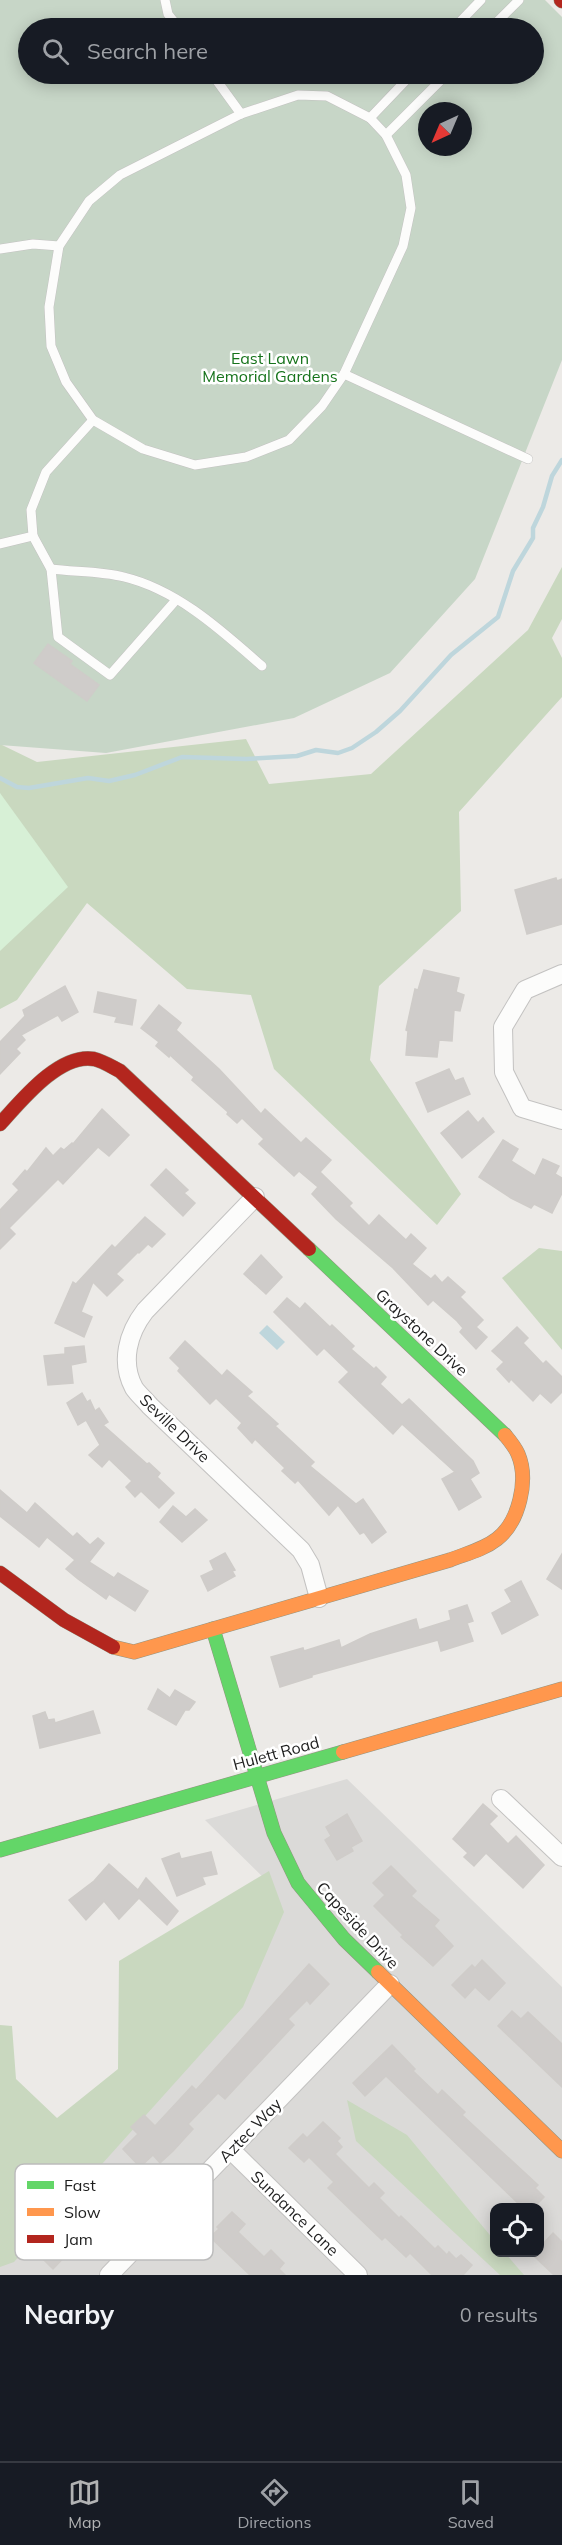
<!DOCTYPE html>
<style>
body{margin:0;font-family:Mulish,sans-serif;background:#20242c;color:#f1f3f6}
.controls{position:absolute;right:18px;bottom:18px;display:grid;overflow:hidden;border-radius:12px;box-shadow:0 3px 15px #0003}
.controls button{width:54px;height:54px;display:grid;place-items:center;padding:0;border:0;border-bottom:2px solid #363941;background:#171b24;color:#f1f3f6;font:30px sans-serif}
.compass{position:absolute;left:418px;top:102px;width:54px;height:54px;border-radius:50%;background:#171b24;box-shadow:0 3px 15px #0003;rotate:224deg}
.list{margin:0;padding:0;list-style:none}
h2{display:flex;justify-content:space-between;align-items:center;height:78px;margin:0;padding:0 24px;font-size:26px}
h2 small{font-size:20px;font-weight:400;color:#9ea1a6}
.icon{flex:none;width:33px;height:33px;fill:none;stroke:currentColor;stroke-width:2;stroke-linecap:round;stroke-linejoin:round}
.map{position:relative;flex:none;width:562px;height:2275px;overflow:hidden}
.search{position:absolute;background:#171b24;box-shadow:0 3px 15px #0003;left:18px;right:18px;top:18px;height:66px;display:flex;align-items:center;gap:15px;box-sizing:border-box;padding:0 21px;border-radius:33px;color:#9ea1a6;font-size:22px}
.sheet{height:186px;background:#171b24}
nav{display:flex;justify-content:space-around;align-items:center;box-sizing:border-box;height:84px;border-top:2px solid #363941;background:#171b24;font-size:16px;color:#9ea1a6}
nav a{display:grid;justify-items:center;gap:3px}
nav .on{color:#b2b3b4}
.map>svg:first-child{display:block}
</style>
<div class="map">
<svg width="562" height="2275" viewBox="0 0 562 2275">
<rect width="100%" height="100%" fill="#eceae7"/>
<path fill="#dbdad8" fill-rule="evenodd" d="M347 1779 562 1987V2275H0V2217L222 1945 276 1890 205 1820ZM494 2208H540V2252H494Z"/>
<g fill="#c9d8bf">
<polygon points="562,567 562,619 552,638 562,658 562,697 459,812 461,911 379,986 370,1060 461,1194 437,1225 274,1069 251,995 187,989 87,903 17,1000 0,1009 0,744 37,762 246,739 269,784 371,774 528,630"/>
<polygon points="539,1248 562,1251 562,1350 502,1278"/>
<polygon points="269,1871 284,1912 243,2007 14,2262 0,2267 0,2025 12,2026 16,2079 57,2118 118,2069 119,1961"/>
<polygon points="347,2100 407,2135 494,2240 494,2252 505,2253 524,2275 500,2275 356,2141"/>
</g>
<path fill="#c7d6c7" fill-rule="evenodd" d="M0 0H545L562 17V360L475 579 390 673 294 718 106 753 0 745ZM28 28H534V74H28ZM427 111H463V147H427Z"/>
<polygon fill="#d7f0d6" points="0,793 68,887 0,951"/>
<polygon fill="#bed6dc" points="267,1325 285,1342 277,1350 259,1333"/>
<g fill="none" stroke-linecap="round" stroke-linejoin="round">
<polyline stroke="#bed6dc" stroke-width="4.5" points="0,778 17,787 29,788 88,778 109,781 135,775 182,757 246,759 297,756 316,750 338,753 352,748 376,732 400,711 451,655 498,617 513,571 533,538 533,528 543,507 552,476 562,460"/>
</g>
<g fill="#cfccca" stroke="#cfccc9" stroke-width="1.5">
<polygon points="48,644 72,661 70,664 99,685 87,701 34,663"/>
<polygon points="556,878 557,881 562,879 562,924 527,934 515,890"/>
<polygon points="424,970 459,978 456,992 464,995 460,1011 454,1010 452,1041 439,1040 437,1057 406,1055 408,1031 406,1030 415,989 418,990"/>
<polygon points="65,986 78,1012 62,1021 58,1015 21,1035 25,1040 16,1049 20,1053 0,1074 0,1042 25,1016 23,1010"/>
<polygon points="98,992 136,1000 132,1025 115,1022 117,1017 94,1012"/>
<polygon points="159,1005 181,1023 176,1030 219,1069 261,1114 265,1109 301,1143 306,1138 331,1160 320,1172 352,1203 349,1206 369,1226 379,1215 406,1240 411,1234 426,1248 412,1264 431,1279 435,1275 442,1283 448,1277 465,1292 460,1297 483,1320 476,1327 487,1337 476,1349 460,1332 463,1328 457,1321 433,1300 428,1305 393,1268 336,1219 312,1194 318,1187 299,1171 294,1176 259,1144 264,1139 242,1118 237,1123 227,1114 228,1112 192,1080 194,1077 170,1055 169,1057 156,1046 159,1042 141,1028"/>
<polygon points="449,1069 455,1081 463,1078 470,1094 428,1112 416,1083"/>
<polygon points="102,1109 129,1135 109,1156 98,1147 63,1184 58,1179 9,1228 15,1234 0,1249 0,1210 19,1190 13,1184 25,1170 27,1172 46,1148 53,1156 61,1148 64,1150 72,1143 73,1144"/>
<polygon points="468,1111 478,1123 483,1118 494,1132 462,1158 441,1133"/>
<polygon points="503,1140 518,1149 511,1161 535,1176 543,1159 559,1166 555,1174 562,1178 562,1193 552,1213 534,1204 531,1208 511,1198 479,1177"/>
<polygon points="166,1169 188,1190 184,1193 195,1203 183,1216 151,1185"/>
<polygon points="145,1217 165,1234 152,1247 148,1244 139,1253 138,1252 116,1274 123,1280 107,1296 93,1282 81,1312 92,1317 84,1337 55,1323 73,1282 76,1284 112,1245 115,1248"/>
<polygon points="261,1255 282,1277 266,1294 244,1274"/>
<polygon points="287,1298 300,1309 305,1303 330,1327 332,1325 354,1346 351,1349 374,1369 376,1367 386,1377 380,1384 402,1405 409,1399 473,1461 479,1473 470,1479 481,1497 459,1510 442,1479 455,1472 402,1424 393,1434 339,1382 349,1372 324,1348 317,1355 274,1312"/>
<polygon points="517,1327 528,1338 523,1343 543,1364 546,1361 562,1377 562,1392 551,1403 540,1393 533,1401 511,1379 509,1382 497,1369 504,1362 492,1351"/>
<polygon points="185,1341 222,1376 227,1370 252,1392 247,1396 278,1424 275,1426 314,1462 310,1466 356,1504 363,1499 386,1532 372,1543 364,1532 360,1534 338,1505 329,1515 298,1480 295,1483 282,1471 285,1468 255,1439 252,1443 238,1428 242,1423 216,1398 210,1404 178,1371 180,1368 170,1358"/>
<polygon points="84,1346 86,1362 71,1365 73,1383 48,1385 44,1356 65,1354 65,1348"/>
<polygon points="82,1393 87,1402 90,1400 95,1411 99,1408 108,1422 103,1425 147,1464 149,1463 160,1473 157,1477 174,1493 159,1508 141,1491 135,1497 126,1487 132,1481 109,1459 102,1467 89,1455 100,1445 86,1420 78,1425 67,1403"/>
<polygon points="0,1490 27,1513 35,1503 73,1537 77,1533 90,1545 98,1538 104,1543 89,1562 114,1578 118,1573 148,1591 135,1611 109,1594 106,1599 78,1579 66,1569 75,1560 47,1537 39,1547 0,1516"/>
<polygon points="173,1506 186,1517 195,1509 207,1520 182,1542 160,1522"/>
<polygon points="225,1553 235,1570 232,1571 235,1576 208,1591 201,1576 214,1570 210,1561"/>
<polygon points="562,1554 562,1589 547,1579"/>
<polygon points="521,1581 538,1615 502,1634 492,1613 512,1602 505,1590"/>
<polygon points="467,1605 473,1621 467,1623 473,1641 441,1651 438,1640 312,1675 312,1677 280,1687 271,1657 303,1648 304,1651 339,1640 341,1648 370,1634 416,1619 419,1630 451,1620 449,1611"/>
<polygon points="158,1689 170,1698 175,1690 195,1702 189,1710 185,1710 176,1725 148,1709"/>
<polygon points="93,1711 100,1733 40,1748 33,1716 45,1712 48,1720 54,1719 55,1723"/>
<polygon points="483,1804 497,1816 489,1824 508,1844 516,1836 544,1865 523,1888 486,1853 474,1866 464,1857 468,1853 453,1839"/>
<polygon points="347,1814 362,1841 351,1847 353,1851 337,1860 325,1840 331,1836 326,1827"/>
<polygon points="211,1852 217,1874 202,1877 205,1884 177,1896 162,1859 179,1853 181,1859"/>
<polygon points="109,1864 138,1890 146,1878 178,1911 167,1925 139,1898 119,1919 104,1901 86,1920 69,1900 94,1881"/>
<polygon points="391,1866 416,1891 411,1896 439,1920 434,1926 453,1946 433,1966 401,1937 403,1935 374,1906 385,1895 373,1883"/>
<polygon points="482,1960 505,1983 489,2000 475,1987 465,1998 452,1985 472,1965 475,1968"/>
<polygon points="309,1964 329,1984 310,2004 307,2000 288,2019 294,2025 225,2099 218,2093 188,2124 193,2129 173,2151 160,2163 153,2155 140,2167 123,2149 138,2134 131,2127 144,2115 155,2126 192,2086 196,2090"/>
<polygon points="512,2011 521,2019 528,2012 562,2044 562,2087 498,2026"/>
<polygon points="392,2045 415,2069 413,2071 438,2095 442,2090 465,2112 462,2115 538,2185 535,2188 544,2197 533,2208 523,2208 386,2076 365,2096 353,2083"/>
<polygon points="323,2122 340,2138 337,2141 342,2147 335,2154 369,2188 374,2183 384,2193 379,2198 399,2218 401,2216 435,2249 438,2246 447,2255 449,2252 456,2259 461,2255 472,2265 463,2275 432,2275 410,2253 406,2257 385,2237 382,2240 328,2188 334,2182 309,2157 304,2162 289,2148 303,2134 307,2138"/>
<polygon points="232,2212 245,2224 238,2232 264,2257 271,2250 284,2263 279,2269 285,2275 250,2275 210,2237 219,2229 217,2227"/>
<polygon points="76,2223 90,2236 77,2250 74,2247 53,2269 36,2252 63,2224 69,2230"/>
<polygon points="553,2233 562,2242 562,2275 554,2275 533,2255 540,2253 540,2247"/>
</g>
<g fill="none" stroke-linecap="round" stroke-linejoin="round">
<defs>
<g id="lane">
<polyline points="165,0 168,14 179,28"/>
<polyline points="454,28 481,0"/>
<polyline points="491,28 519,0"/>
<polyline points="212,74 241,114"/>
<polygon points="298,95 327,96 370,118 386,135 406,175 411,208 403,246 344,374 322,406 289,440 246,457 195,465 143,449 93,420 66,382 51,346 49,307 59,246 89,201 120,175 241,114"/>
<polyline points="370,118 412,74"/>
<polyline points="386,135 447,74"/>
<polyline points="0,249 33,244 59,246"/>
<polyline points="344,374 528,459"/>
<polyline points="33,536 51,569 58,637 110,675 176,600"/>
<polyline points="0,544 33,536 31,510 46,472 93,420"/>
<path d="M51 569C75 572 101 571 124 577 178 590 222 631 262 666"/>
</g>
<g id="street">
<polyline points="562,974 525,990 503,1027 504,1072 522,1108 562,1120"/>
<path d="M255 1197 145 1311C128 1333 120 1362 134 1388 138 1394 145 1400 150 1406L301 1550 310 1565 319 1598"/>
<polyline points="501,1799 562,1857"/>
<polyline points="231,2150 358,2275"/>
<polyline points="109,2275 390,1984"/>
</g>
<g id="fast">
<polyline points="309,1249 505,1435"/>
<polyline points="213,1629 274,1833 298,1883 344,1939 378,1972"/>
<polyline points="0,1850 343,1752"/>
</g>
<g id="slow">
<path d="M113 1647 134 1652 450 1560C465 1554 483 1550 497 1539 519 1522 529 1480 518 1454 515 1447 510 1441 505 1435"/>
<polyline points="343,1752 562,1689"/>
<polyline points="378,1972 562,2151"/>
</g>
<g id="jam">
<polyline points="561,0 562,1"/>
<path d="M0 1124C21 1101 59 1053 94 1059 103 1061 112 1067 120 1071L309 1249"/>
<polyline points="0,1573 64,1620 113,1647"/>
</g>
</defs>
<use href="#lane" stroke="#c3c2c1" stroke-width="10"/>
<use href="#street" stroke="#c3c2c1" stroke-width="20"/>
<use href="#fast" stroke="#939481" stroke-width="15"/>
<use href="#slow" stroke="#939481" stroke-width="15"/>
<use href="#jam" stroke="#939481" stroke-width="15"/>
<use href="#lane" stroke="#fcfcfb" stroke-width="9"/>
<use href="#street" stroke="#fcfcfb" stroke-width="18"/>
<use href="#fast" stroke="#63d668" stroke-width="14"/>
<use href="#slow" stroke="#ff974d" stroke-width="14"/>
<use href="#jam" stroke="#b3261e" stroke-width="14"/>
</g>
<g text-anchor="middle" stroke-width="5" stroke-linejoin="round" paint-order="stroke">
<g font-size="16" fill="#16731b" stroke="#fff">
<text x="270" y="364">East Lawn<tspan x="270" dy="18">Memorial Gardens</tspan></text>
</g>
<g font-size="16" fill="#1e1e1e" stroke="#fff">
<text transform="translate(422 1332) rotate(43)" y="6">Graystone Drive</text>
<text transform="translate(175 1428) rotate(44)" y="6">Seville Drive</text>
<text transform="translate(276 1753) rotate(-15)" y="6">Hulett Road</text>
<text transform="translate(358 1925) rotate(47)" y="6">Capeside Drive</text>
<text transform="translate(250 2130) rotate(-46)" y="6">Aztec Way</text>
<text transform="translate(295 2213) rotate(44)" y="6">Sundance Lane</text>
</g>
</g>
<rect x="15" y="2164" width="198" height="96" rx="9" fill="#fff" stroke="#bcbcbc" stroke-width="1.5"/>
<rect x="27" y="2181" width="27" height="8" fill="#63d668"/>
<rect x="27" y="2208" width="27" height="8" fill="#ff974d"/>
<rect x="27" y="2235" width="27" height="8" fill="#b3261e"/>
<g font-size="16" fill="#1e1e1e">
<text x="64" y="2191">Fast</text>
<text x="64" y="2218">Slow</text>
<text x="64" y="2245">Jam</text>
</g>
</svg>
<div class="controls">
<button><svg class="icon" aria-label="locate" viewBox="0 0 24 24"><circle cx="12" cy="12" r="6"/><path d="M12 2v4M12 18v4M2 12h4M18 12h4"/></svg></button>
</div>
<svg class="compass" viewBox="-18 -18 36 36"><path d="M0-13l5 13h-10z" fill="#e53935"/><path d="M0 13l5-13h-10z" fill="#9ea1a6"/></svg>
<div class="search"><svg class="icon" aria-label="search" viewBox="0 0 24 24"><circle cx="10" cy="10" r="6"/><path d="M15 15l6 6"/></svg>Search here</div>
</div>
<section class="sheet">
<h2>Nearby<small>0 results</small></h2>
<ul class="list">
</ul>
</section>
<nav>
<a class="on"><svg class="icon" aria-label="map" viewBox="0 0 24 24"><path d="M3 6l6-2 6 2 6-2v14l-6 2-6-2-6 2zM9 4v14M15 6v14"/></svg>Map</a>
<a><svg class="icon" aria-label="directions" viewBox="0 0 24 24"><path d="M12 3l9 9-9 9-9-9zM9 14v-3h6M13 9l2 2-2 2"/></svg>Directions</a>
<a><svg class="icon" aria-label="saved" viewBox="0 0 24 24"><path d="M7 4h10v16l-5-4-5 4z"/></svg>Saved</a>
</nav>
